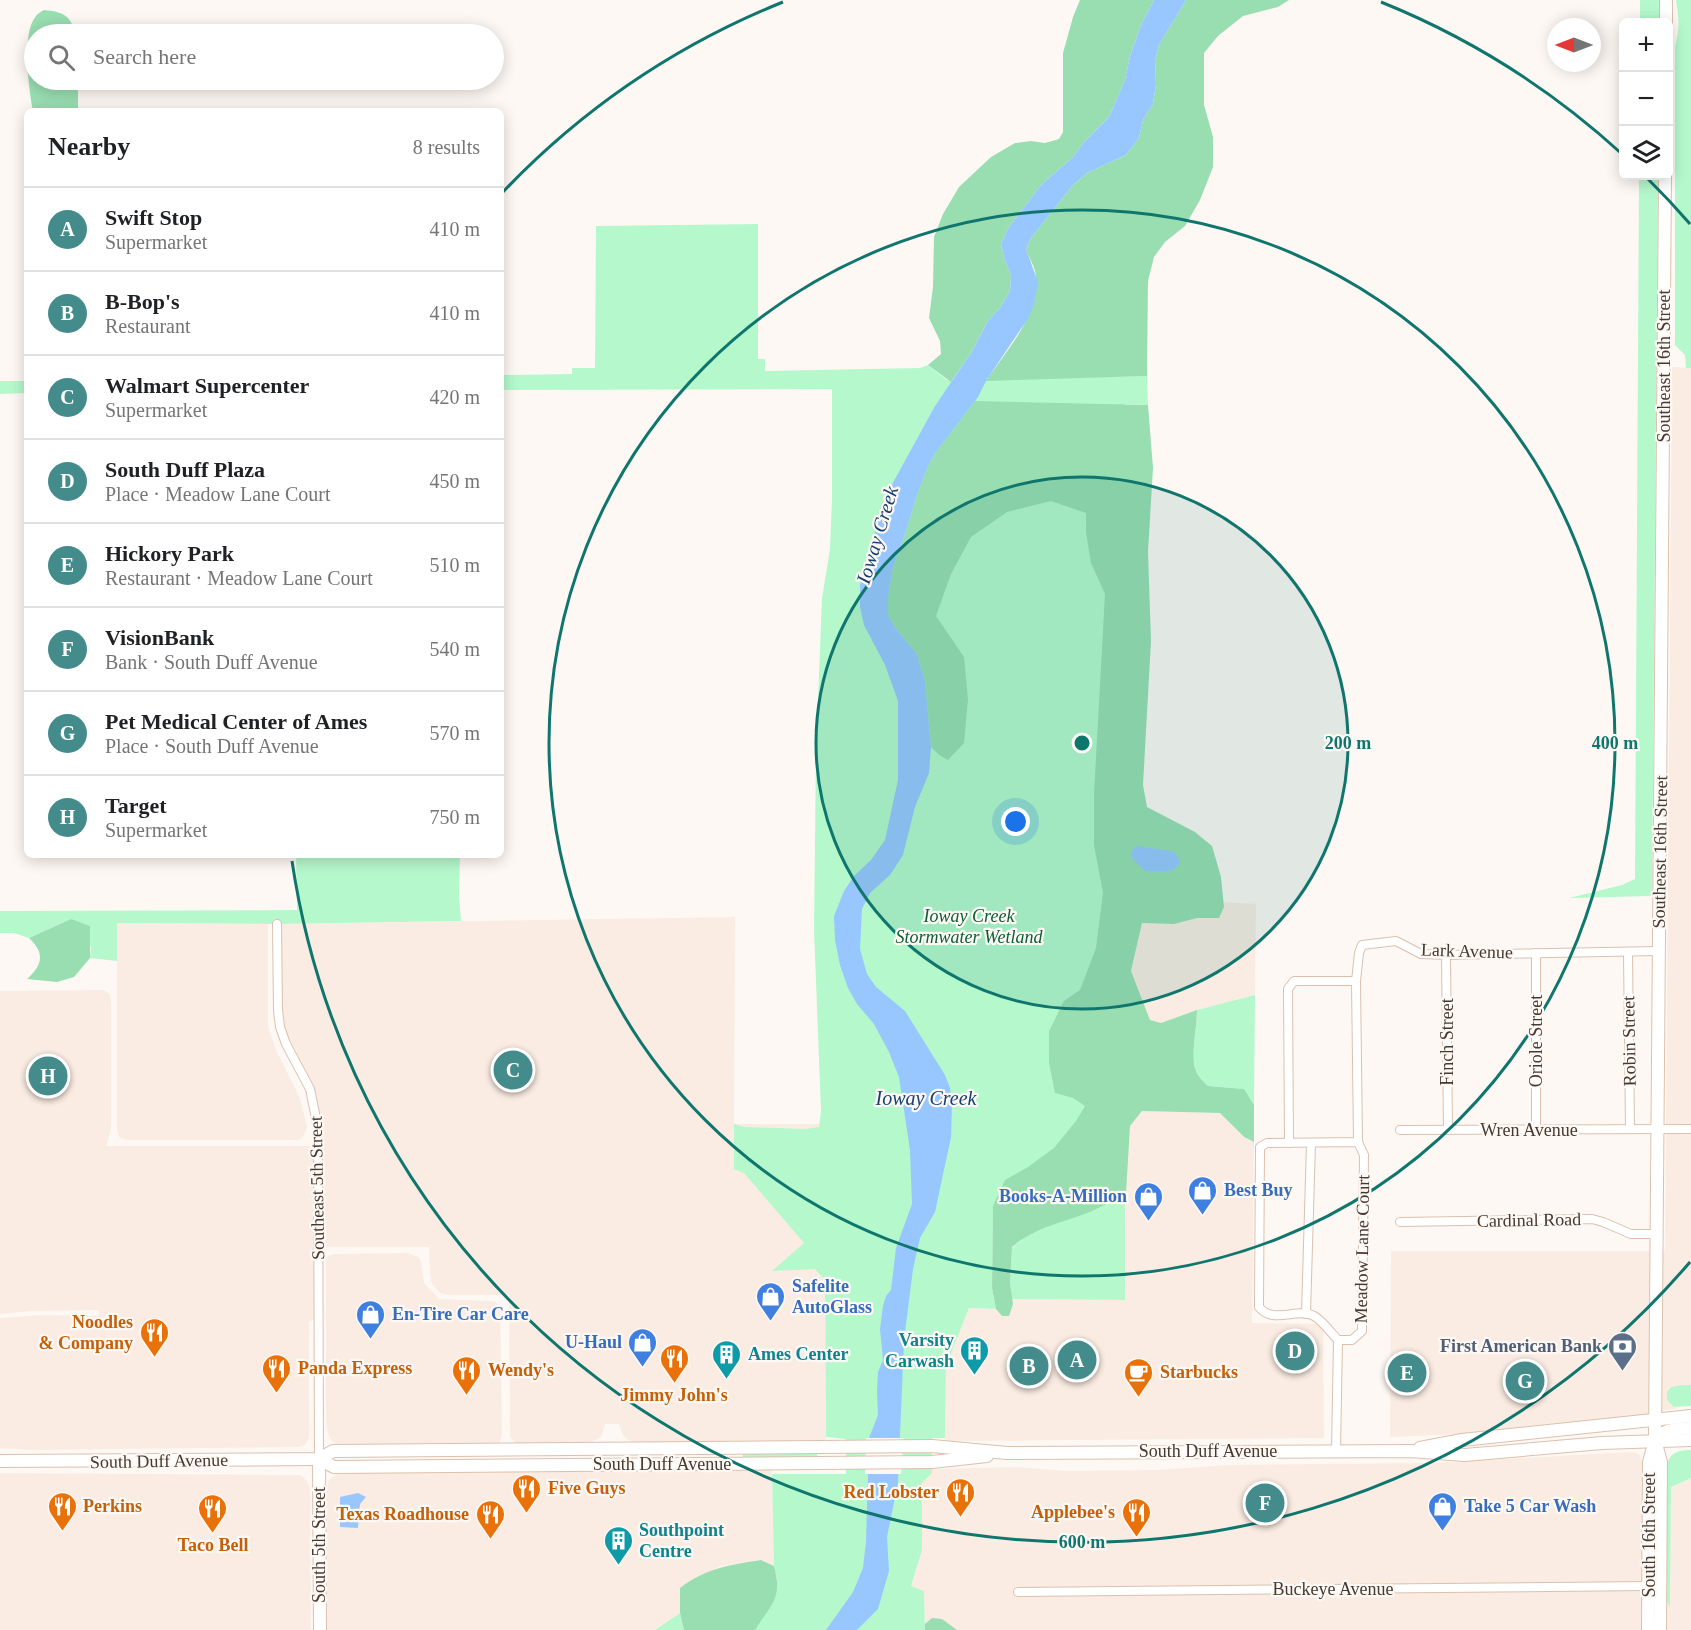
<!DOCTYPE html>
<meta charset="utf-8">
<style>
body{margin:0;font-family:Georgia,serif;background:#f2f2f2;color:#202124}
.controls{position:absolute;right:18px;top:18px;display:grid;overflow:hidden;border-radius:9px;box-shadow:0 3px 15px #0003}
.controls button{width:54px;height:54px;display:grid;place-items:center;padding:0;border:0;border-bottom:2px solid #e0e0e0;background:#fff;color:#202124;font:30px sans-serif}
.compass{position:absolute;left:1547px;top:18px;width:54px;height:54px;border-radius:50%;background:#fff;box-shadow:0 3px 15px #0003;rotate:270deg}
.you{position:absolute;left:1016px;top:822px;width:21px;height:21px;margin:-15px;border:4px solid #fff;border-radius:50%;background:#1a73e8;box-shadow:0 0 0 9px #1a73e833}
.badge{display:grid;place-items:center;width:39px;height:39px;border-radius:50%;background:#448c8c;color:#fff;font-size:20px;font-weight:700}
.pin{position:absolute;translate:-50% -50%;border:3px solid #fff;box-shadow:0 2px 6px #0006}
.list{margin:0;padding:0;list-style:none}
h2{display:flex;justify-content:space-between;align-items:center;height:78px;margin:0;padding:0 24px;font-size:26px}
h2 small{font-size:20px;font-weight:400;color:#757577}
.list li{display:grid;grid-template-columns:39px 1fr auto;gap:18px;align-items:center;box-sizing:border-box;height:84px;padding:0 24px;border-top:2px solid #e0e0e0}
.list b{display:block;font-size:22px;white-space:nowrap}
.list p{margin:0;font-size:20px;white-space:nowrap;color:#757577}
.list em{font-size:20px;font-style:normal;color:#757577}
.icon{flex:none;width:33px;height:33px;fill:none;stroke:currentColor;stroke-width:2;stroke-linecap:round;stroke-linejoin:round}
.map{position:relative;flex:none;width:1691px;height:1630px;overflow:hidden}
.search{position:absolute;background:#fff;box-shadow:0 3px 15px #0003;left:24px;top:24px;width:480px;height:66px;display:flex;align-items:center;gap:15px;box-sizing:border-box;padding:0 21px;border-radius:33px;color:#757577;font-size:22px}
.panel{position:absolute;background:#fff;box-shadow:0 3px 15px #0003;left:24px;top:108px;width:480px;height:750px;border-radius:9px}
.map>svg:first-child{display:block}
</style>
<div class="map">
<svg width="1691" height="1630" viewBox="0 0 1691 1630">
<rect width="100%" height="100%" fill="#fef8f4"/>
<g fill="#faece2">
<polygon points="1672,367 1691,368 1691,1385 1671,1387 1667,1392 1674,1407 1679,1408 1637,1416 1485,1433 1390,1437 1391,1251 1665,1251"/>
<polygon points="1223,902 1256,904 1255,995 1197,1010 1161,1023 1150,1020 1131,971 1142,923 1174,924 1197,918 1218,918 1224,907"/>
<polygon points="735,917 734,1124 820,1124 825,1280 826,1442 637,1443 626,1439 622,1433 619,1424 605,1424 601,1437 589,1443 517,1445 510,1437 509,1295 450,1295 440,1293 432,1284 430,1275 429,1247 319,1247 319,1320 309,1321 309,1438 305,1445 298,1447 29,1450 0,1448 0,1318 41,1315 99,1316 99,1310 30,1311 0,1314 0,991 104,990 110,994 111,1000 111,1130 106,1146 318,1146 315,1108 280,1027 277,924"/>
<polygon points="117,923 268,924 268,1027 276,1050 300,1098 307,1127 304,1135 299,1140 126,1140 119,1137 117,1129"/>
<polygon points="1142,1111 1220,1113 1243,1137 1254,1142 1252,1323 1323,1324 1324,1438 945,1441 946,1366 969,1308 996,1309 1002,1316 1013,1304 1012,1299 1125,1300 1126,1170 1130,1126"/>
<polygon points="408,1253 418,1257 421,1262 424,1283 439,1299 491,1301 496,1302 500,1306 502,1433 500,1442 496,1444 340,1446 332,1441 328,1434 326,1422 326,1259 330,1255 335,1254"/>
<polygon points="1630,1452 1637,1453 1640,1455 1643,1466 1643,1630 925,1630 924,1591 911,1586 922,1550 922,1483 932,1473 932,1469 1018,1467 1067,1471 1157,1470 1228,1465 1433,1463"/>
<polygon points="772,1468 774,1566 761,1560 721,1566 680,1588 680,1613 655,1630 327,1630 326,1488 329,1480 340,1472"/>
<polygon points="0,1473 300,1475 307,1481 310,1490 311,1630 0,1630"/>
<polygon points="1691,1478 1691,1630 1665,1630 1666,1599 1670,1606 1671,1487"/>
</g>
<g fill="#b5f8cc">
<polygon points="1640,0 1660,0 1659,22 1640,22"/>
<path d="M1676 0H1691V368H1686L1685 355 1675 345V47C1680 24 1679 22 1676 0Z"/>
<polygon points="1639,176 1658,176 1652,896 1569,898 1622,885 1635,879"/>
<polygon points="758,224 758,359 765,359 765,371 920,368 928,365 947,380 1147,376 1148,405 1125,404 1125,1300 1012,1299 1010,1283 1012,1248 1027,1235 1051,1224 1088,1212 993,1213 992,1288 996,1309 969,1308 946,1366 945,1438 932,1438 932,1473 922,1483 922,1550 911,1586 924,1591 925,1630 743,1630 777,1579 774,1566 772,1474 846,1474 846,1439 826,1437 825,1280 815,1269 772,1271 804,1243 744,1173 734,1169 734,1124 744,1127 806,1129 819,1127 821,1111 814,930 816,752 822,598 830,549 832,498 832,389 501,390 501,375 572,374 572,368 595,368 596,226"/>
<polygon points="0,381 27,381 27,393 0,394"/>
<polygon points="296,855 460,855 459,896 461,921 277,924 117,923 117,961 90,958 91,947 71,919 29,938 14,933 0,933 0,911 297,910"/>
<path d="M1255 995 1254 1105 1243 1089 1208 1086C1204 1082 1198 1077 1196 1071 1190 1057 1197 1028 1197 1010Z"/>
<polygon points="1683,1385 1691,1385 1691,1406 1674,1407 1667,1400 1667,1392 1671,1387"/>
<path d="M1691 1450V1478L1671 1487 1670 1607 1666 1599 1667 1465C1670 1452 1679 1450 1691 1450Z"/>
<polygon points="817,1451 817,1458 743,1459 743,1452"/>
<polygon points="680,1613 684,1630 655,1630"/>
</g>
<g fill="#99deb1">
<polygon points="1080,0 1154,0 1141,25 1130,56 1125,80 1109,117 1084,142 1074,156 1041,185 1009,227 1001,244 1004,258 1011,275 1010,291 1000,308 988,321 971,353 951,382 928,365 941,354 940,341 929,318 933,287 934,237 943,214 959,187 991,157 1015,143 1031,141 1045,143 1059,139 1063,132 1063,53 1073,17"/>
<path d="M1186 0H1289L1278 7 1243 16 1218 36 1204 53V105L1213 137V167L1200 200 1185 226 1165 242 1154 257 1148 281 1147 376 986 381C1006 351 1044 310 1035 271 1033 263 1028 257 1026 249L1031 238 1073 185 1087 173 1126 155 1139 138 1143 120 1153 104 1156 84 1155 61 1159 45Z"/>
<path d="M44 10C64 12 70 15 76 34H34V80H78V111H33C29 90 21 33 36 16 38 13 41 12 44 10Z"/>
<path d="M975 401 1148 405 1153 468 1148 552 1151 641 1143 785 1147 807 1195 832 1212 846 1221 877 1224 907 1219 918H1197L1174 924 1142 923 1131 971 1150 1020 1161 1023 1197 1010C1197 1028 1190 1057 1196 1071 1198 1077 1204 1082 1208 1086L1244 1089 1254 1105V1142L1244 1137 1220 1113 1142 1111 1130 1126 1126 1193C1111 1202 1096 1210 1079 1216 1053 1225 1034 1229 1012 1247L1010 1283 1013 1304 1009 1316H1002L996 1309 992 1288 993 1206 1005 1180 1028 1167 1054 1148 1076 1121 1085 1106 1073 1098 1055 1093 1049 1063V1031L1064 1001 1080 990 1096 948 1103 893 1094 845V794L1105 594 1091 563 1086 532V513L1051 501 1007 512 971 537 951 574 936 616 964 657 968 699 964 743 948 760 939 755 931 747 925 682 917 654 897 630 888 615V598L893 567 904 537 918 492 928 466 936 452Z"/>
<path d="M71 919 90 926V958L74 977 57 982 27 979C43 965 45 953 29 938Z"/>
<path d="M761 1560 774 1566C783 1599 771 1604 755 1630H684L680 1613V1588C706 1568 729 1565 761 1560Z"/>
<polygon points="932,1618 942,1619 957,1630 925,1630 925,1624"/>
</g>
<g fill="#98c6ff">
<polygon points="1154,0 1186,0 1159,45 1155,61 1156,84 1153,104 1143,120 1139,138 1126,155 1087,173 1073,185 1031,238 1026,249 1038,282 1035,300 1029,317 986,381 978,397 936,452 928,466 918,492 904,537 893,567 888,598 888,615 897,630 917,654 925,682 931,747 929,773 915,807 903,855 890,875 870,893 862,909 860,949 867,974 876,987 905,1011 945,1075 950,1088 952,1103 951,1137 935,1212 920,1238 913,1269 904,1340 898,1483 887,1537 889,1571 878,1609 857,1630 826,1630 853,1592 863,1568 866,1542 869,1438 878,1415 877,1391 878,1372 883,1360 880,1329 883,1306 886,1296 891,1290 896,1248 912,1204 910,1150 899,1077 889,1052 874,1024 857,1004 848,988 840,965 835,940 834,916 844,891 854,876 871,860 885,840 898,780 898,701 885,665 864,625 860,607 860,585 866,559 889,490 935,406 971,353 988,321 1000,308 1010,291 1011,275 1004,258 1001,244 1009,227 1041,185 1074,156 1084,142 1109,117 1125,80 1130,56 1141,25"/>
<polygon points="1136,846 1172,851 1180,859 1180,863 1172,871 1145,871 1132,858 1131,852"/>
<polygon points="358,1493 366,1497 360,1504 358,1528 340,1527 340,1497"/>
</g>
<polygon fill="#fef8f4" points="866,1438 904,1438 901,1474 865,1474"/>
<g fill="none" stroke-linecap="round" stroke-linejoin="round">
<defs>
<g id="street">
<polyline points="277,924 278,1010 280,1027 286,1044 310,1089 318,1128 319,1459"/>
<polyline points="1628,952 1630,1129"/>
<polyline points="1536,953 1536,1130"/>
<polyline points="1446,955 1448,1130"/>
<polyline points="1400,1130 1691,1129"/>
<path d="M1358 1142 1267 1143 1260 1147 1259 1307C1273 1325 1297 1307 1314 1316 1323 1321 1331 1333 1338 1340H1352L1362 1331 1364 1155 1358 1142 1356 981 1359 953 1362 945 1396 941 1421 954 1446 955 1658 951"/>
<polyline points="1289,1143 1288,989 1294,981 1356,981"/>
<polyline points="1400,1222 1592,1219 1603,1222 1631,1234 1656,1234"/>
<polyline points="1306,1314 1311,1143"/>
<polyline points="1336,1451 1338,1340"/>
<polyline points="1018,1592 1649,1586"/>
</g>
<g id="secondary">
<polyline points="1666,22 1666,0"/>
<polyline points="1655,1440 1661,1462 1660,1630"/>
<polyline points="319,1459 320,1630"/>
<polyline points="1648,1630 1649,1462 1655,1440 1665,176"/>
</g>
<g id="primary">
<path d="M1655 1440C1664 1429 1677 1429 1691 1428"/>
<polyline points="1420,1448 1462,1440 1691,1416"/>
<polyline points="319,1459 334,1467 932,1462 987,1456"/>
<polyline points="0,1461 319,1459 333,1451 932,1446 1007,1453 1410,1451 1465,1455 1602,1443 1691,1440"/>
</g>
</defs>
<use href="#street" stroke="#dcc0ad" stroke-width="10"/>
<use href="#secondary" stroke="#dcc0ad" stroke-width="14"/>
<use href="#primary" stroke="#dcc0ad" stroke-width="14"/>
<use href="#street" stroke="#fff" stroke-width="8"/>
<use href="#secondary" stroke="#fff" stroke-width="12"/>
<use href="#primary" stroke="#fff" stroke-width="12"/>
</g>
<circle cx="1082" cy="743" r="266" fill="#0f766e" fill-opacity=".12"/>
<g fill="none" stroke="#0f766e" stroke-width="3">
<circle cx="1082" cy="743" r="266"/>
<circle cx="1082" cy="743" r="533"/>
<path d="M1690 1262A799 799 0 0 1 292 861M502 193A799 799 0 0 1 783 2M1381 2A799 799 0 0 1 1622 154M1647 178A799 799 0 0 1 1690 224"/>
</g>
<defs>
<symbol id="shop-pin" viewBox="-11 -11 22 30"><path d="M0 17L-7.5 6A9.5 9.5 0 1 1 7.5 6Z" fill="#3f7fe0" stroke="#fef8f4"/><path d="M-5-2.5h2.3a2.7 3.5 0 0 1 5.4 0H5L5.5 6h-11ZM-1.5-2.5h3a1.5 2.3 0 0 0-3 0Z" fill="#fff"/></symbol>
<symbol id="restaurant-pin" viewBox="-11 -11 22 30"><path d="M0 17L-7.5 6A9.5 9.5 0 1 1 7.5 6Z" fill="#e8710a" stroke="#fef8f4"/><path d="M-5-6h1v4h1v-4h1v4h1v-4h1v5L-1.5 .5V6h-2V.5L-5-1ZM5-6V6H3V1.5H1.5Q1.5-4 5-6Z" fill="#fff"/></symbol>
<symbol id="bank-pin" viewBox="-11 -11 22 30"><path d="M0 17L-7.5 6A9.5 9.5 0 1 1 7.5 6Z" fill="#5c6f8a" stroke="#fef8f4"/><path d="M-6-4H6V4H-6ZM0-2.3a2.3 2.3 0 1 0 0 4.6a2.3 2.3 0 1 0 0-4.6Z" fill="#fff"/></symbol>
<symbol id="building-pin" viewBox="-11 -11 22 30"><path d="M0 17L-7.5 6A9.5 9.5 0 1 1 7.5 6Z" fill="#0f9aa8" stroke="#fef8f4"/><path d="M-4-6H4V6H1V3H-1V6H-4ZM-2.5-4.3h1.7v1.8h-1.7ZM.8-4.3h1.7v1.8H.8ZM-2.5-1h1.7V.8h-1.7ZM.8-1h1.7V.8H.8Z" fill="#fff"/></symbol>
<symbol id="cafe-pin" viewBox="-11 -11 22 30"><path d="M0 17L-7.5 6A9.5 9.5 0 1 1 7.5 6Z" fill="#e8710a" stroke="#fef8f4"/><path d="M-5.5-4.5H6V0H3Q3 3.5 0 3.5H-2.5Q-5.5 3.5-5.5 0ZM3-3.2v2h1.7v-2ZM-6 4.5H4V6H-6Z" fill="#fff"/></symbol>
</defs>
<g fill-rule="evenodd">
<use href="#shop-pin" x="1186" y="1174" width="33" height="45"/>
<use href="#shop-pin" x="1132" y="1180" width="33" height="45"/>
<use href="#shop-pin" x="754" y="1280" width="33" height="45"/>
<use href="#shop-pin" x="354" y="1298" width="33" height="45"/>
<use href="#restaurant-pin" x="138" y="1316" width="33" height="45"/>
<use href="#shop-pin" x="626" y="1326" width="33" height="45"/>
<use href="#bank-pin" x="1606" y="1330" width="33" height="45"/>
<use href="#building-pin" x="958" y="1334" width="33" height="45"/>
<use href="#building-pin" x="710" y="1338" width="33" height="45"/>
<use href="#restaurant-pin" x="658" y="1342" width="33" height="45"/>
<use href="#restaurant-pin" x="260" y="1352" width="33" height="45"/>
<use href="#restaurant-pin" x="450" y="1354" width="33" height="45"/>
<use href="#cafe-pin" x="1122" y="1356" width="33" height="45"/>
<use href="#restaurant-pin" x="510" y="1472" width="33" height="45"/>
<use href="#restaurant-pin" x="944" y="1476" width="33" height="45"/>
<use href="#restaurant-pin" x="46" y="1490" width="33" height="45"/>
<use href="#shop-pin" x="1426" y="1490" width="33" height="45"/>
<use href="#restaurant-pin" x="196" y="1492" width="33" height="45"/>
<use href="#restaurant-pin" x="1120" y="1496" width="33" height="45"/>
<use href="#restaurant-pin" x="474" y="1498" width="33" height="45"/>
<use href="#building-pin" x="602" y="1524" width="33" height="45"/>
</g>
<g text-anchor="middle" stroke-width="4.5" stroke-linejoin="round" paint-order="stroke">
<g font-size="18" fill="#453a32" stroke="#fef8f4">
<text transform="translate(1664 366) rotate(-90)" y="6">Southeast 16th Street</text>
<text transform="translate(1660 852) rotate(-89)" y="6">Southeast 16th Street</text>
<text transform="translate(1467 951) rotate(2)" y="6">Lark Avenue</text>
<text transform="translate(1536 1041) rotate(-90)" y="6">Oriole Street</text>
<text transform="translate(1629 1041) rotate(-91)" y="6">Robin Street</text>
<text transform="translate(1447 1042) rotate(-90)" y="6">Finch Street</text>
<text x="1529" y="1136">Wren Avenue</text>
<text transform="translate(317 1188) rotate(-91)" y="6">Southeast 5th Street</text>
<text transform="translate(1529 1220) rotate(-1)" y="6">Cardinal Road</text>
<text transform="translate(1362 1249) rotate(-89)" y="6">Meadow Lane Court</text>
<text x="1208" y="1457">South Duff Avenue</text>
<text transform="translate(159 1461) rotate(-1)" y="6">South Duff Avenue</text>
<text x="662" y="1470">South Duff Avenue</text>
<text transform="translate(1649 1535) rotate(-90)" y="6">South 16th Street</text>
<text transform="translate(319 1545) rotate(-90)" y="6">South 5th Street</text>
<text x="1333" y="1595">Buckeye Avenue</text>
</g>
<g font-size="18" font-style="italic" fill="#0a5e36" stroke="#fef8f4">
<text x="969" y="922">Ioway Creek<tspan x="969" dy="21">Stormwater Wetland</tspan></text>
</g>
<g font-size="18" font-weight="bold" fill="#366cbe" stroke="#fef8f4" text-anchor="start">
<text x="1224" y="1196">Best Buy</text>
<text x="1127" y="1202" text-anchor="end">Books-A-Million</text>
<text x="792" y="1292">Safelite<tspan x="792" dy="21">AutoGlass</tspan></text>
<text x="392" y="1320">En-Tire Car Care</text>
<text x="622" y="1348" text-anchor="end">U-Haul</text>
<text x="1464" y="1512">Take 5 Car Wash</text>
</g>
<g font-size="18" font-weight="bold" fill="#c56008" stroke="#fef8f4" text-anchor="start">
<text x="133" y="1328" text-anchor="end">Noodles<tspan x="133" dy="21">&amp; Company</tspan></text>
<text x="298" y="1374">Panda Express</text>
<text x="488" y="1376">Wendy's</text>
<text x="1160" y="1378">Starbucks</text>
<text x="674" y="1401" text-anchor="middle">Jimmy John's</text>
<text x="548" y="1494">Five Guys</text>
<text x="939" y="1498" text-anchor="end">Red Lobster</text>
<text x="83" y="1512">Perkins</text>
<text x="1115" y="1518" text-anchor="end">Applebee's</text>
<text x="469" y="1520" text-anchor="end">Texas Roadhouse</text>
<text x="213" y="1551" text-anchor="middle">Taco Bell</text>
</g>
<g font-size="18" font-weight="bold" fill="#0d838f" stroke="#fef8f4" text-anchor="start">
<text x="954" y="1346" text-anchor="end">Varsity<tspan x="954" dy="21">Carwash</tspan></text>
<text x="748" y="1360">Ames Center</text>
<text x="639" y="1536">Southpoint<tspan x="639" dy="21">Centre</tspan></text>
</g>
<g font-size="18" font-weight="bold" fill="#4e5e75" stroke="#fef8f4" text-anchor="end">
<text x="1602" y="1352">First American Bank</text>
</g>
<g font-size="20" font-style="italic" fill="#144173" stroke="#fef8f4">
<text transform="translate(877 535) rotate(-73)" y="7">Ioway Creek</text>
<text x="926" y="1105">Ioway Creek</text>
</g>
</g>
<circle cx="1082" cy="743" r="9" fill="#0f766e" stroke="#fef8f4" stroke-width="3"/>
<g font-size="18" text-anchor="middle" font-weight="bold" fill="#0f766e" stroke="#fef8f4" stroke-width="4.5" stroke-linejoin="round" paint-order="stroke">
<text x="1348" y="749">200 m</text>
<text x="1615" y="749">400 m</text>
<text x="1082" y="1548">600 m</text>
</g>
</svg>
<div class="controls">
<button>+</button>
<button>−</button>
<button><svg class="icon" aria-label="layers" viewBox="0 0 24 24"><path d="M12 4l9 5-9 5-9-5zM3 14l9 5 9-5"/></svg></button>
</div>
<svg class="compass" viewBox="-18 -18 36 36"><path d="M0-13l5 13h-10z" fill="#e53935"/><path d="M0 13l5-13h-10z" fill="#757577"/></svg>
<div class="you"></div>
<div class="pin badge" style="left:1077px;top:1360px">A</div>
<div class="pin badge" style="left:1029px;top:1366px">B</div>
<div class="pin badge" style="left:513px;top:1070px">C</div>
<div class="pin badge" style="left:1295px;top:1351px">D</div>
<div class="pin badge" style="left:1407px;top:1373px">E</div>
<div class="pin badge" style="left:1265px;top:1503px">F</div>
<div class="pin badge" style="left:1525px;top:1381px">G</div>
<div class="pin badge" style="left:48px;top:1076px">H</div>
<div class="search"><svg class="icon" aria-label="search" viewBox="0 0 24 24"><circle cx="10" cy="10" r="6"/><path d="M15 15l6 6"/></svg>Search here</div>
<section class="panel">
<h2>Nearby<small>8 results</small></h2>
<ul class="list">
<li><span class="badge">A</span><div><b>Swift Stop</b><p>Supermarket</p></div><em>410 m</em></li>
<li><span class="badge">B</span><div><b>B-Bop's</b><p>Restaurant</p></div><em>410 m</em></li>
<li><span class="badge">C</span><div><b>Walmart Supercenter</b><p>Supermarket</p></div><em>420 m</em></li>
<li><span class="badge">D</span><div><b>South Duff Plaza</b><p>Place · Meadow Lane Court</p></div><em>450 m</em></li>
<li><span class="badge">E</span><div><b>Hickory Park</b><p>Restaurant · Meadow Lane Court</p></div><em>510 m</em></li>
<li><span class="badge">F</span><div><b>VisionBank</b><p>Bank · South Duff Avenue</p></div><em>540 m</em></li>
<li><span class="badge">G</span><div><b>Pet Medical Center of Ames</b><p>Place · South Duff Avenue</p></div><em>570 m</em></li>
<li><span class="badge">H</span><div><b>Target</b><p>Supermarket</p></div><em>750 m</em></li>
</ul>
</section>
</div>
